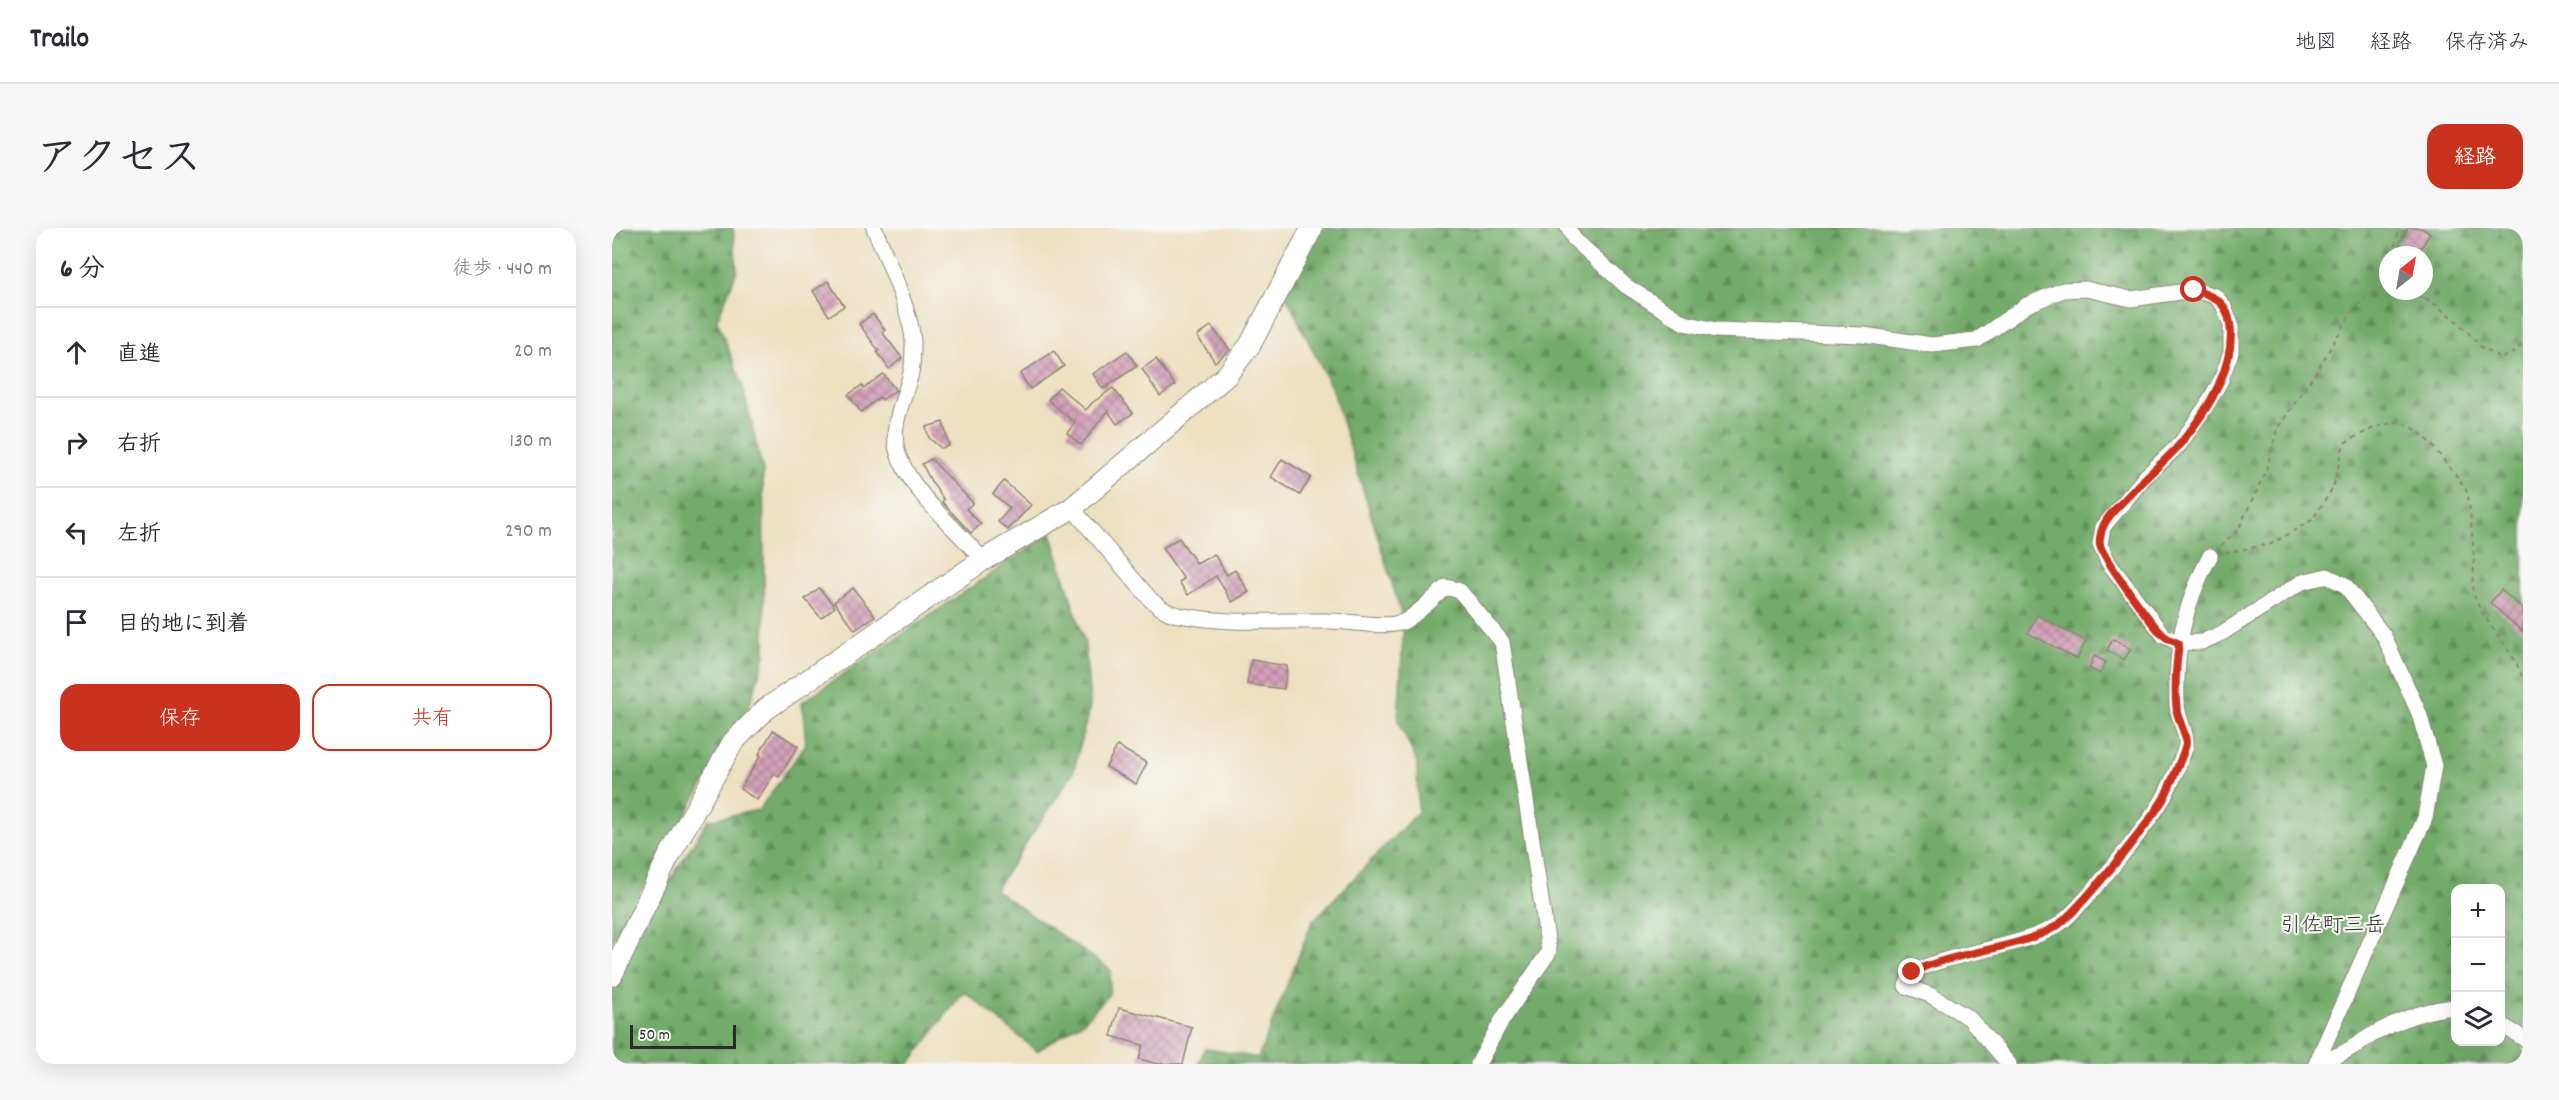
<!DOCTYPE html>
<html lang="ja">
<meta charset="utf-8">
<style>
body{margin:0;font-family:Dekko,"Klee One",sans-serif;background:#f7f7f7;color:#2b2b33}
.controls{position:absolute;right:18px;bottom:18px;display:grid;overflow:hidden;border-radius:12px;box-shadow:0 6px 24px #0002}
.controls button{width:54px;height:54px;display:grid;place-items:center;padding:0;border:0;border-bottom:2px solid #e1e1e2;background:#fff;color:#2b2b33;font:30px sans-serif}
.compass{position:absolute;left:1767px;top:18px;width:54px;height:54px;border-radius:50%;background:#fff;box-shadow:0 6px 24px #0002;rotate:31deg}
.scale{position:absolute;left:18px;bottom:15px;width:106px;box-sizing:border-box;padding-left:6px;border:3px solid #2b2b2b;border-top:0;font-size:16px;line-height:21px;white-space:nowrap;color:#2b2b2b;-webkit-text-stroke:4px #f6f6f2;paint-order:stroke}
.stop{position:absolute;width:18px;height:18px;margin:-14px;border:4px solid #c8321e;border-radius:50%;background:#fff}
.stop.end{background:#c8321e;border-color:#fff;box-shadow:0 2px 6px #0008}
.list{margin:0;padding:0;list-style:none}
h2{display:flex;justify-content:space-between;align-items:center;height:78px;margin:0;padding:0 24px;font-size:26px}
h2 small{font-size:20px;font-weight:400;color:#7c7c81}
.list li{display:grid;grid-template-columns:39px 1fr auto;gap:18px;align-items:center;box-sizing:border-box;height:90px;padding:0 24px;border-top:2px solid #e1e1e2}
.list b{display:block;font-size:22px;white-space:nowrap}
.list em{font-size:20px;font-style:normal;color:#7c7c81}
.actions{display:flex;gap:12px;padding:18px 24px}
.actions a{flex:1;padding:14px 0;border:2px solid #c8321e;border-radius:18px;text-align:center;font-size:21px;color:#c8321e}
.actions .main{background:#c8321e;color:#fff}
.icon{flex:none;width:33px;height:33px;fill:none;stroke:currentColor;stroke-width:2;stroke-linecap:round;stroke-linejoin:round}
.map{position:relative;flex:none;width:1911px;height:836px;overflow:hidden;border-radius:18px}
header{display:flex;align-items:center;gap:36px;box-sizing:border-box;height:84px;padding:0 30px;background:#fff;border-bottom:2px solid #e1e1e2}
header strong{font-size:28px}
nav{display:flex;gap:33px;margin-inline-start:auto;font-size:21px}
.intro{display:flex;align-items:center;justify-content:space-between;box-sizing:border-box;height:144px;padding:0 36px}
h1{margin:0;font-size:42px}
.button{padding:15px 27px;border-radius:18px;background:#c8321e;color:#fff;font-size:21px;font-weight:700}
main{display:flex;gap:36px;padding:0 36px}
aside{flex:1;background:#fff;border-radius:18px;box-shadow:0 6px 24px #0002}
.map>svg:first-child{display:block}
</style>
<header>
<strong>Trailo</strong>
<nav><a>地図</a><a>経路</a><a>保存済み</a></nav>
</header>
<div class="intro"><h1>アクセス</h1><a class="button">経路</a></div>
<main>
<aside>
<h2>6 分<small>徒歩 · 440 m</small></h2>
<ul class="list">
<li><svg class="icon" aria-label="ahead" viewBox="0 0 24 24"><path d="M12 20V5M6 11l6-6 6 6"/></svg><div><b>直進</b></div><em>20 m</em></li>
<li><svg class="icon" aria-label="right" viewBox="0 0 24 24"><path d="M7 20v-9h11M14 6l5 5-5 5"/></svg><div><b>右折</b></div><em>130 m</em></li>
<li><svg class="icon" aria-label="left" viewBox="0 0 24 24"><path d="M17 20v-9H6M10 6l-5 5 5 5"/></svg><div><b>左折</b></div><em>290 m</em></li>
<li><svg class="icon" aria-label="arrive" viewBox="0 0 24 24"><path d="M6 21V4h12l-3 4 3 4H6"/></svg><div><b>目的地に到着</b></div></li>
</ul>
<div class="actions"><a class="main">保存</a><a>共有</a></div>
</aside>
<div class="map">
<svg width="1911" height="836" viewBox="0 0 1911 836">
<defs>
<pattern id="forest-firs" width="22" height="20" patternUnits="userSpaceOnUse" patternTransform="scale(1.5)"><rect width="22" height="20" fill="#73ac6b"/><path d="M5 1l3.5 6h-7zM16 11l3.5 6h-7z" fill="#5f8c58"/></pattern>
<pattern id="building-cross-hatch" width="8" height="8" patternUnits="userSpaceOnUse" patternTransform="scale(1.5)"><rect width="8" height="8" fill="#d4a2b9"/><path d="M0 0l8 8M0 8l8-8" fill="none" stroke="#ac8497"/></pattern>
</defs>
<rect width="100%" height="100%" fill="#f6f6f2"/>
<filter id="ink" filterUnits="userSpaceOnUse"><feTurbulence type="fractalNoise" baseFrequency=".0167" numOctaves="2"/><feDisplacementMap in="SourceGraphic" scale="12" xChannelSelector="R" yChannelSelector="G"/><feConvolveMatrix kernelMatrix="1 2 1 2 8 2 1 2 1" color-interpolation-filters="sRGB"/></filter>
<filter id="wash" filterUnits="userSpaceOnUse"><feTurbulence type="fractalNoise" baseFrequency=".008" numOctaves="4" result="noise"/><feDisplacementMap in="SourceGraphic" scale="24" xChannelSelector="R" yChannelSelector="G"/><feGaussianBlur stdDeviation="1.35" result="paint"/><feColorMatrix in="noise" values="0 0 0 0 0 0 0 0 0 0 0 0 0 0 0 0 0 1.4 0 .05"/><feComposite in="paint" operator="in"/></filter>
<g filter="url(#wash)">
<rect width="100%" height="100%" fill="#eee1c2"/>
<g fill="url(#forest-firs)" stroke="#4f6c4b" stroke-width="1.5" fill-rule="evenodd">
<polygon points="0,0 121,0 125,43 105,92 130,156 151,243 153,428 138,476 0,713"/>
<path d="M697 0H1911V836H586L593 820 646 830 700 694 806 584 805 534 786 493 792 394 720 161 669 58ZM1776 27H1812V63H1776ZM1844 660H1888V814H1844Z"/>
<polygon points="439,305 473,416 478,478 461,545 383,662 499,742 497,767 472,793 425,823 352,763 297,836 0,836 0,744 96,592 147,582 194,516 190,474"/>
</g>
<g id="blocks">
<g fill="url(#building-cross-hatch)">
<polygon points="1796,0 1809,0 1818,5 1806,26 1787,16"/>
<polygon points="216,53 232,78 217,88 201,63"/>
<polygon points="261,86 273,102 270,104 290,130 277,141 265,124 267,123 247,96"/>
<polygon points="599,98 618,122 603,134 585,108"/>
<polygon points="442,123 452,138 418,161 408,146"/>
<polygon points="515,123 525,138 491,161 481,146"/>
<polygon points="544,131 563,157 548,168 530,141"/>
<polygon points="271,146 284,162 270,172 268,169 249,184 236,167 250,157 252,160"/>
<polygon points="447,159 474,182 480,175 501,160 521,185 505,196 496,183 469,217 455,205 463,195 436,172"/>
<polygon points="331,194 337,218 329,220 317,210 314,199"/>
<polygon points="319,231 361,275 354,281 369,296 359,305 330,274 332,272 319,253 310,236"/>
<polygon points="670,231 699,249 688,267 659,249"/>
<polygon points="392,253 419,277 396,302 386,294 398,280 381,266"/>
<polygon points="567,310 585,336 602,326 615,347 623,342 637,364 620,374 604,348 576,367 567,354 572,351 550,320"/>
<polygon points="207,360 223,379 209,390 193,371"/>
<polygon points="241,360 263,388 243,402 222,374"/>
<polygon points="1889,362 1911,380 1911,404 1878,375"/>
<polygon points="1425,387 1474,413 1465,431 1416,405"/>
<polygon points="1501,411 1519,421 1512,432 1495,422"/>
<polygon points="1482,428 1494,434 1488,446 1477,440"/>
<polygon points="639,432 675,438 672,461 635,456"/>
<polygon points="161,502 186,518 167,549 162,546 145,572 128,561 149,527 147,526"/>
<polygon points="505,518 535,535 524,556 494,539"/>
<polygon points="507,780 580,799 571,836 546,836 527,831 531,817 499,808"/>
</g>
</g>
</g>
<g filter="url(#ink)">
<use href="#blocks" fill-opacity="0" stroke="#8c8676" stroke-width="1.5"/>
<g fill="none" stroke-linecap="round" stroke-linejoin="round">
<defs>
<g id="street">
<path d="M262 0C273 25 300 87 301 113 301 124 301 139 298 149 290 177 275 204 289 233 306 271 344 300 371 332"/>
<polyline points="956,0 962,11 1014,58 1072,95 1104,102 1251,107 1320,117 1365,112 1415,77 1451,62 1474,61 1519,71 1582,62 1603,68 1611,77 1619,96 1619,124 1609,152 1595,177 1568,216 1533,249 1491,299 1488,316 1496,334 1552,408 1567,415 1590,414 1610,405 1690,354 1715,348 1733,357 1772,408 1807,485 1822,538 1813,590 1704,836"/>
<path d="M460 280 539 372C547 379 556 386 567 387 617 397 668 392 718 393 739 393 771 401 791 394 801 390 825 367 834 359L848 363 890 414 937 724 890 792 866 836"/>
<polyline points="1888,796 1911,810"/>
<path d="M1707 832C1728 830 1742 818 1760 807 1786 792 1814 781 1844 779"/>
<path d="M1397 836 1357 790 1318 767 1294 758 1300 744C1345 723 1399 722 1443 699 1466 686 1536 596 1551 571 1556 562 1573 525 1574 516 1575 504 1565 489 1565 476 1563 420 1572 377 1598 328"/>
</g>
<polyline id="secondary" points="0,747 55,632 121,514 154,481 371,332 460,280 614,148 638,117 700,0"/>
</defs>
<use href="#street" stroke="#8c8676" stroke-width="17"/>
<use href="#secondary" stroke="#8c8676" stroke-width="23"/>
<g stroke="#8c8676" stroke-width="2" stroke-dasharray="4.5 4.5" stroke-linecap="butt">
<polyline points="1780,27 1788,0"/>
<polyline points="1771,59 1776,42"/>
<polyline points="1797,63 1820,74 1847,95 1869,119 1889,130 1903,124 1911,115"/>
<polyline points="1609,318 1626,302 1654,243 1665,201 1706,141 1738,87 1753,69 1771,59 1776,59"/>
<path d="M1613 325 1659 316 1700 292 1721 260 1732 215C1781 189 1795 183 1831 231 1838 241 1850 253 1855 264 1858 274 1862 325 1862 337 1862 345 1859 356 1861 364 1871 396 1901 419 1911 451"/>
</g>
<use href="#street" stroke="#fff" stroke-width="15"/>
<use href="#secondary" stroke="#fff" stroke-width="21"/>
</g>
</g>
<g fill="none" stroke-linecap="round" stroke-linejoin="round" filter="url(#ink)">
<path stroke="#c8321e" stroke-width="8" d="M1300 744C1345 723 1403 722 1443 699 1465 686 1538 594 1552 570 1556 562 1574 521 1574 515 1574 505 1567 494 1565 484 1562 461 1564 438 1567 416 1562 413 1555 411 1551 407 1540 397 1491 330 1488 317 1487 313 1489 303 1491 299 1496 286 1511 274 1520 264 1535 247 1554 233 1568 216 1593 186 1619 145 1619 106 1618 77 1607 69 1582 62"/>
</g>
<g text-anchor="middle" stroke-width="4.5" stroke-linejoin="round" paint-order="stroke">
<g font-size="21" fill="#2b2b2b" stroke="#f6f6f2">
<text x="1721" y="703">引佐町三岳</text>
</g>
</g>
</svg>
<div class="controls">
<button>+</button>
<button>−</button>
<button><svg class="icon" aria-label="layers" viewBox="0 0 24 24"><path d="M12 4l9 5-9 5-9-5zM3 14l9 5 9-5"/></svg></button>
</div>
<svg class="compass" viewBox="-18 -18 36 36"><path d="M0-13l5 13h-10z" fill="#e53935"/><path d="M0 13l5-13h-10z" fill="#7c7c81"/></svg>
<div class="scale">50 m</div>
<div class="stop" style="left:1582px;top:62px"></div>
<div class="stop end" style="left:1300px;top:744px"></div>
</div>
</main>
